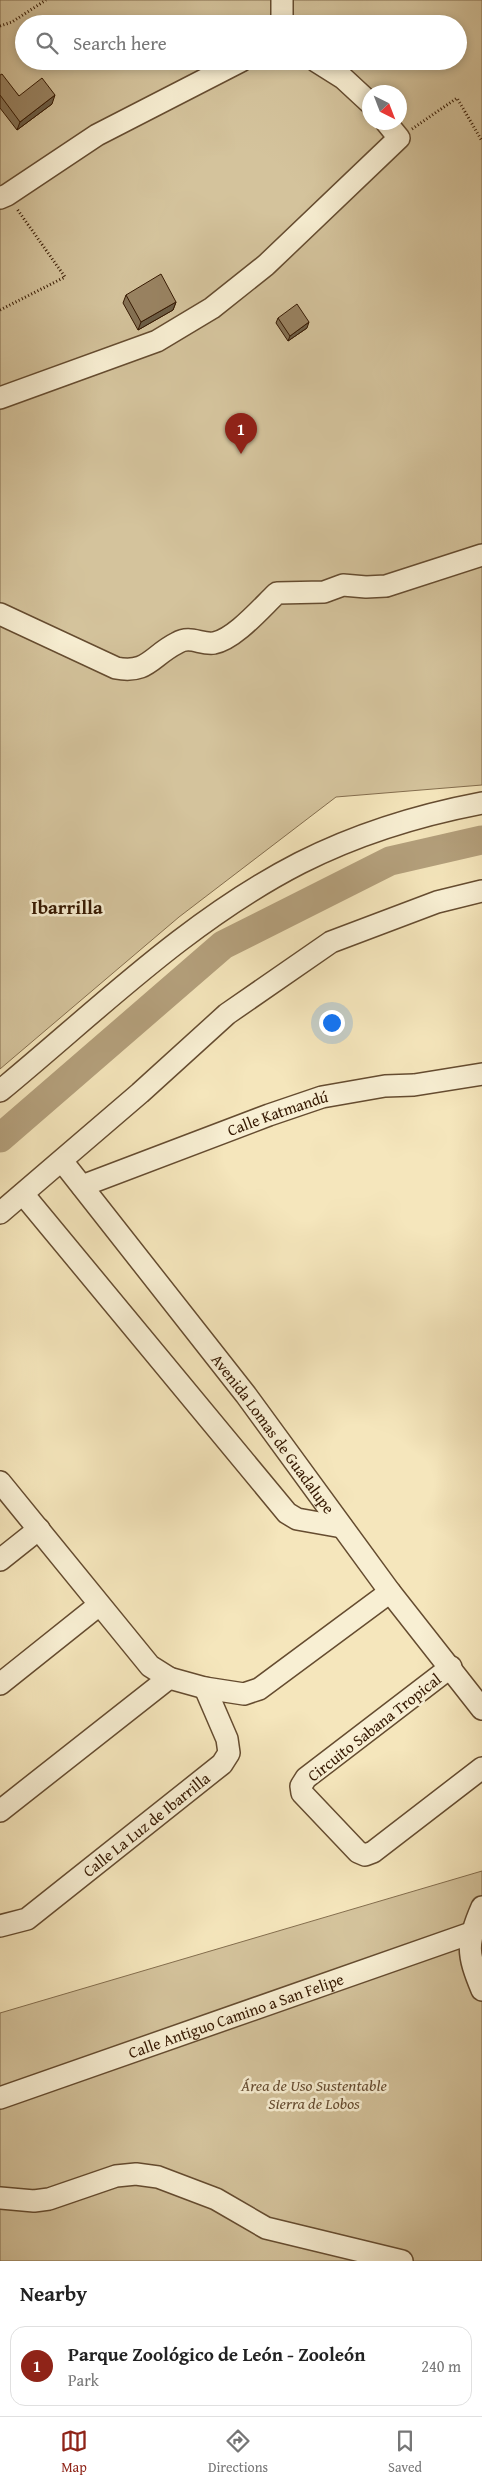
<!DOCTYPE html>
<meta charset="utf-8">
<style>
body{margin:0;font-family:"Gentium Book Plus",serif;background:#f2f2f2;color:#222}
.compass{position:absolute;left:362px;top:85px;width:45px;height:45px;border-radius:50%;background:#fff;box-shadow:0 2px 8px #0003;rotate:138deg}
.you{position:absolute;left:331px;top:1022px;width:18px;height:18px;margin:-12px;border:4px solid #fff;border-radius:50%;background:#1a73e8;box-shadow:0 0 0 8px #1a73e833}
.badge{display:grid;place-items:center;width:32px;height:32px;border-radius:50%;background:#8f2418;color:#fff;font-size:16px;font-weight:700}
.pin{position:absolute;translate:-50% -41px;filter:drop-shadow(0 1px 2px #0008)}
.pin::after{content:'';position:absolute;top:26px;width:18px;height:15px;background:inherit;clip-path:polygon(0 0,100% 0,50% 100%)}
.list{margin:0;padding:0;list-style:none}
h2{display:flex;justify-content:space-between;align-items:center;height:65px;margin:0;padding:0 20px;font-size:21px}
h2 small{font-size:16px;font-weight:400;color:#767676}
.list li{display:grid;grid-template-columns:32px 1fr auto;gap:15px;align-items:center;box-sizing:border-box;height:80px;margin:0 10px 10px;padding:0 10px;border:1px solid #e0e0e0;border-radius:15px}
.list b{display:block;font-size:19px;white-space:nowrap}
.list p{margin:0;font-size:16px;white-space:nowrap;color:#767676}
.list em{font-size:16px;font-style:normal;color:#767676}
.icon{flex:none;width:28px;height:28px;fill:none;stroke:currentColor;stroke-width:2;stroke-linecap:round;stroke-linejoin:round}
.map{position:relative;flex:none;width:482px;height:2261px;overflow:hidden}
.search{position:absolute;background:#fff;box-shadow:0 2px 8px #0003;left:15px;right:15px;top:15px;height:55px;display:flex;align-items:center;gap:12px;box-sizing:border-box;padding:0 18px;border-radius:28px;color:#767676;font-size:19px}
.sheet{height:155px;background:#fff}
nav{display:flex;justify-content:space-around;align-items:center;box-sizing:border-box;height:70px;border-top:1px solid #e0e0e0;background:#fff;font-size:14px;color:#767676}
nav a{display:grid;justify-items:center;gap:2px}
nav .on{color:#8f2418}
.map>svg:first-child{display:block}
</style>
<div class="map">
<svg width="482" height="2261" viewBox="0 0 482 2261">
<rect width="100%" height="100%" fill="#f5e6bc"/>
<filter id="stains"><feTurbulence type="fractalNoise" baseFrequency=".004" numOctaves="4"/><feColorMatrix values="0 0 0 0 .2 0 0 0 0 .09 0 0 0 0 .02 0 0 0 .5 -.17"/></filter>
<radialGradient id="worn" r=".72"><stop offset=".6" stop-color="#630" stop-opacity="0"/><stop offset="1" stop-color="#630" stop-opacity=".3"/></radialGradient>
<g fill="#d4c39c" stroke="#846e4e" fill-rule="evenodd">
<path d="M0 0H482V785L336 797 179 917 0 1069ZM24 24H458V61H24ZM370 92H400V122H370Z"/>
<polygon points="482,1871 482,2261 0,2261 0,2013"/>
</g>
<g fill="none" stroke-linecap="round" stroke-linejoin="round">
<polyline stroke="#b4a07c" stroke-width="29" points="0,1138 223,945 390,861 482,840"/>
<defs>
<g id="minor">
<polyline points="282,24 282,0"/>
<polyline points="316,61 343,78 370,103"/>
<polyline points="0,198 7,195 97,135 241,61"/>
<polyline points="0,398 157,341 212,308 266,265 399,138 386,122"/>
<path d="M0 614 116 668C148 674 151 656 177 643 190 635 201 645 214 643 235 639 262 607 277 593L324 592 343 585 366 587 386 586 482 555"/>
<path d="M0 1091C96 1012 187 921 300 863 357 834 419 815 482 803"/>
<path id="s1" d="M62 1161 246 1395 390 1592 482 1709"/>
<path id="s2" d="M82 1186 269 1115 322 1097 385 1086 414 1085 482 1074"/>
<polyline points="23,1194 287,1513 297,1519 342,1527"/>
<polyline points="0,1213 140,1093 227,1014 331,942 437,902 482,891"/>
<polyline points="0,1482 150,1666 169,1678 205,1688 244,1694 259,1689 390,1592"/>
<polyline points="0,1560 39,1529"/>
<polyline points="451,1667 306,1778 301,1786 302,1793 358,1852 365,1855 373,1852 482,1768"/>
<polyline points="0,1684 99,1605"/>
<polyline points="0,1811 169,1678"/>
<path d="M482 1907C466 1943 467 1954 482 1990"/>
<path id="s3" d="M0 1926 27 1919 222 1764 229 1753 227 1739 205 1688"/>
<path id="s4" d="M0 2098 471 1933"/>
<polyline points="0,2198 34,2201 49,2199 116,2176 136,2174 158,2177 216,2199 266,2228 402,2261"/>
</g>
</defs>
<use href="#minor" stroke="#654c30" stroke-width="24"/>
<g stroke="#351801" stroke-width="3" stroke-dasharray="1 2.5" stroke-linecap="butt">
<polyline points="0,26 12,22 46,0"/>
<polyline points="412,129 457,98 482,141"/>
<polyline points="0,310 65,277 17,209"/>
</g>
<use href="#minor" stroke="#f8efd3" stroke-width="21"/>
</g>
<g fill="#847154" stroke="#351801">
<polygon points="0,75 19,96 52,104 17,130 0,108"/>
<polygon points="126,295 176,302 173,310 138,330 123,303"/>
<polygon points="278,318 307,328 288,341 276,323"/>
</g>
<g fill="#6b5c45" stroke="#351801">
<polygon points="55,95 52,104 17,130 20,122"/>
<polygon points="176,302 173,310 138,330 141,322"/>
<polygon points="309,322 307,328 288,341 290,336"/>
</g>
<g fill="#998362" stroke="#351801">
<polygon points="2,74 19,96 42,78 55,95 20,122 0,95 0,75"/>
<polygon points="161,274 176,302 141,322 126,295"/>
<polygon points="297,304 309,322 290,336 278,318"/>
</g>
<g text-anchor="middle" stroke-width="5" stroke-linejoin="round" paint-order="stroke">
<g font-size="16" fill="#351801" stroke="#f8efd3">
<text dy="6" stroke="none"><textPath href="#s2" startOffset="209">Calle Katmandú</textPath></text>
<text dy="6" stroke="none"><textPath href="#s1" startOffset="345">Avenida Lomas de Guadalupe</textPath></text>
<text transform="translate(374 1727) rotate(-38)" y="6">Circuito Sabana Tropical</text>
<text dy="6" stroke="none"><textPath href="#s3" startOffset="180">Calle La Luz de Ibarrilla</textPath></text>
<text dy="6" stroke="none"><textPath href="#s4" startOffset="250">Calle Antiguo Camino a San Felipe</textPath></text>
</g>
<g font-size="16" font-style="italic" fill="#654b30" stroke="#f8efd3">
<text x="314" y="2091">Área de Uso Sustentable<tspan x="314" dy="18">Sierra de Lobos</tspan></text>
</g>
<g font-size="19" font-weight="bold" fill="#351801" stroke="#f8efd3">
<text x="67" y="914">Ibarrilla</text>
</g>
</g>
<rect width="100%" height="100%" filter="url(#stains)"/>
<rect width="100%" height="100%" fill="url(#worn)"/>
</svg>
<svg class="compass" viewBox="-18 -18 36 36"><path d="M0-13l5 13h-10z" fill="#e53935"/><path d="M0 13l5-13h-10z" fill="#767676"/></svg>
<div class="you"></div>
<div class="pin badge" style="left:241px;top:454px">1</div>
<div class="search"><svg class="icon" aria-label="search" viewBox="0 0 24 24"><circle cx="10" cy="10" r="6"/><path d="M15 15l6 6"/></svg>Search here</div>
</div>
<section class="sheet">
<h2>Nearby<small></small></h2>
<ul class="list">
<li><span class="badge">1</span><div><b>Parque Zoológico de León - Zooleón</b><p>Park</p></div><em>240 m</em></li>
</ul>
</section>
<nav>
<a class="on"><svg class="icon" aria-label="map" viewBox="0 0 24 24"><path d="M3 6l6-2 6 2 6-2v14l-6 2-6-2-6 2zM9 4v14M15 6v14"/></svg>Map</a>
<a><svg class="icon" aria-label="directions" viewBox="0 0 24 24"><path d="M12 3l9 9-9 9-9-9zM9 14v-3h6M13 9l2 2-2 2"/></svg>Directions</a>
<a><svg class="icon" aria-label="saved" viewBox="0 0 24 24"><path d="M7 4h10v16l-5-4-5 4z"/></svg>Saved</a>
</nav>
